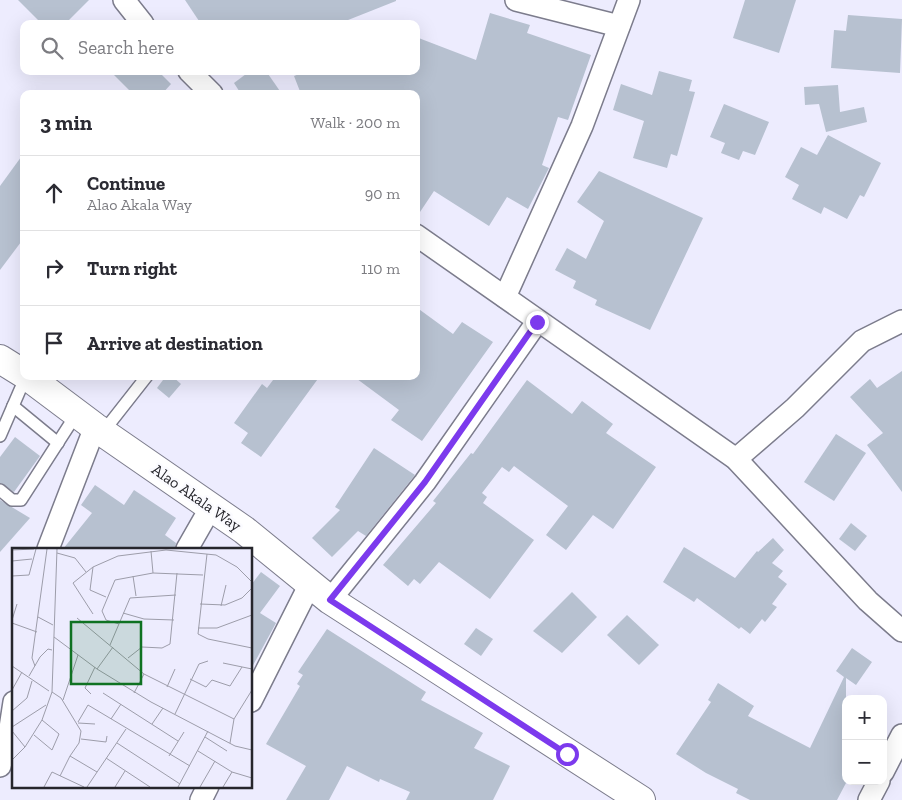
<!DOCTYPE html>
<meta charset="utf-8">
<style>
body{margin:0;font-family:"Zilla Slab",serif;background:#f7f7f7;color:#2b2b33}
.controls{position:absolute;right:15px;bottom:15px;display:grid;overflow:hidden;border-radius:10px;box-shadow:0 5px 20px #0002}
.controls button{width:45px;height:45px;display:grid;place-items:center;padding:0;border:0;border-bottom:1px solid #e1e1e2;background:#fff;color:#2b2b33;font:25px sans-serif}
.stop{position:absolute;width:15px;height:15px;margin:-11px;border:4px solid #7c3aed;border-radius:50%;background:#fff}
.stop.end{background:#7c3aed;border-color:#fff;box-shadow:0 1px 5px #0008}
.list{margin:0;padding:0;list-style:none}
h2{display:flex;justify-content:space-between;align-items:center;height:65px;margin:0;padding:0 20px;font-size:21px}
h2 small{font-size:16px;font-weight:400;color:#7c7c81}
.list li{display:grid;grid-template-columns:32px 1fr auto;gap:15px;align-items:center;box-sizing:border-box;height:75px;padding:0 20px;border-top:1px solid #e1e1e2}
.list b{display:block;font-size:19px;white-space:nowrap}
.list p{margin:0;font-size:16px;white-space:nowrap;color:#7c7c81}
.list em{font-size:16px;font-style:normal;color:#7c7c81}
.icon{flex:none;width:28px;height:28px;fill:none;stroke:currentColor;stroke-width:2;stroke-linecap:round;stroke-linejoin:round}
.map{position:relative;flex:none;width:902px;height:800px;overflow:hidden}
.search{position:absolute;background:#fff;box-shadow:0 5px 20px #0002;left:20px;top:20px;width:400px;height:55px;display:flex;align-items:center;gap:12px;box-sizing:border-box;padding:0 18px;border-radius:10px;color:#7c7c81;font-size:19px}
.panel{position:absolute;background:#fff;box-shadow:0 5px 20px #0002;left:20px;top:90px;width:400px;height:290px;border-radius:10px}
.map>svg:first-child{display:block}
</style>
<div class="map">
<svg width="902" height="800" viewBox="0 0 902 800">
<rect width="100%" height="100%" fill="#edecfe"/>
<g fill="#b7c1d0">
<polygon points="18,0 89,0 65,24 42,24"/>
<polygon points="185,0 396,0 396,1 338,24 201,24"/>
<polygon points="745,0 796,0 779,53 733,38"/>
<polygon points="490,13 530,25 527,33 591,55 568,120 558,117 542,165 549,168 528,209 507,197 489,226 434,191 416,218 416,94 301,94 294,76 307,71 416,71 416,37 476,60"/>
<polygon points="848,15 902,19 900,73 831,68 834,30 846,31"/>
<polygon points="110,71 158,71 171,84 162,94 133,94"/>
<polygon points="250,71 266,71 282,94 241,94 234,83"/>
<polygon points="659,71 692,80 689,91 695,92 677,156 671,154 667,168 633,158 644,121 613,110 621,84 652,95"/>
<polygon points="838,85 840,112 864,107 867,122 826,132 819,104 805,105 804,87"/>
<polygon points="724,104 769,122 755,155 743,151 739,160 721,153 725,143 710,137"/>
<polygon points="828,135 881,163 864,197 860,195 847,219 824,207 821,214 792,199 799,185 785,177 801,147 817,155"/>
<polygon points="24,153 24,238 0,270 0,186"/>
<polygon points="599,171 703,218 650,330 595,305 597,300 573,288 576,281 555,270 567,248 586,259 604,221 577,202"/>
<polygon points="416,307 453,334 462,322 493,342 422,441 391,420 399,410 353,376 416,376"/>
<polygon points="902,371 902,492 867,445 883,433 850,397 870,379 877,388"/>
<polygon points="166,376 172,376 181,384 169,398 157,388"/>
<polygon points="276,376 320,376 261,457 241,443 248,433 234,423 262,384 267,388"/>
<polygon points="527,380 572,414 582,401 613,424 606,433 656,467 613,529 593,515 566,550 546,535 568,506 514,466 509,472 502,467 482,493 487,497 483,503 534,540 490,599 439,562 420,584 414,579 408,586 383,565 436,503 433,501 471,453 473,454"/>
<polygon points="836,434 866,453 834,501 804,482"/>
<polygon points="15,437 40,456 14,492 0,483 0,457"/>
<polygon points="374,448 415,475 366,536 358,531 332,557 312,538 340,510 335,507"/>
<polygon points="95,485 124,505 134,490 176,518 165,535 176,543 175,549 63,549 92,513 81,505"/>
<polygon points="0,500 30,518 0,552"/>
<polygon points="851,523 867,536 855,551 839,539"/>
<polygon points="773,538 784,550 772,563 783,571 778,577 787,584 772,604 777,607 765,622 762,619 750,634 741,627 739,629 697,598 694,602 663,582 684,547 735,578 757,551 758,552"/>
<polygon points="261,572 280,586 260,613 276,623 251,669 251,585"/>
<polygon points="572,592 597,617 562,653 533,631"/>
<polygon points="627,615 659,645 639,665 607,635"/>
<polygon points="476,628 493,639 481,656 464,644"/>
<polygon points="327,629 426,692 421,700 483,733 474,748 510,766 493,800 406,800 410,792 380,779 379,782 347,766 329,800 286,800 306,766 266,744 300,686 297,684 303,675 298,672"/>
<polygon points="852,648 872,662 856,685 846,678 846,783 837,800 750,800 736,793 738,789 706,773 676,754 711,702 708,700 718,683 754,706 748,716 810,748 844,677 836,671"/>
</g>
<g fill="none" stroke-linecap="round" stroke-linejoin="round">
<defs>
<g id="lane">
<polyline points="13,406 58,443"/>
<polyline points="103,432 147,376"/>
<polyline points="0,436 26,376"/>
<polyline points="0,490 12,500 21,500 77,413"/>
</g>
<g id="street">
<polyline points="124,0 143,24"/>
<polyline points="516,0 619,26"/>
<polyline points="189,71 212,94"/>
<polyline points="416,235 736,459 868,601 902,631"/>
<polyline points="505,297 582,126 629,0"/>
<polyline points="736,459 795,408 862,341 902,321"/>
<polyline points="48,549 95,427"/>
<polyline points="187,549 211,507"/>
<polyline points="330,600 425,482 537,322"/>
<polyline points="251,701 310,584"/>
<polyline points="0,766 10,728 14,702"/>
<polyline points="883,772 902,735"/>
<polyline points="201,800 208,786"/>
<polyline points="869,800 879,781"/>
</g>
<g id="secondary">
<polyline points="0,359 24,374"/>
<polyline points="27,376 95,427 244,530 330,600 641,800"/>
</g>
</defs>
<use href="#lane" stroke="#7c7c8c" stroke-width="14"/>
<use href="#street" stroke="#7c7c8c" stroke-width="24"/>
<use href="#secondary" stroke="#7c7c8c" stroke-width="30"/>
<use href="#lane" stroke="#fff" stroke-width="11"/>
<use href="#street" stroke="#fff" stroke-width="21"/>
<use href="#secondary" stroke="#fff" stroke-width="28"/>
</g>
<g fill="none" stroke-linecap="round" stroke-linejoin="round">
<polyline stroke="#7c3aed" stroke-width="6" points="537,322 425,482 330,600 567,754"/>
</g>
<g text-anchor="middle" stroke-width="5" stroke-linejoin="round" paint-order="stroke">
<g font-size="16" fill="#26262c" stroke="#fbfbff">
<text transform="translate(197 497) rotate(35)" y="6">Alao Akala Way</text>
</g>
</g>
<g transform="translate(12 548)">
<rect width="240" height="240" fill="#edecfe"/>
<path fill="none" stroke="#9d9daa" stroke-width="1" d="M0 2 22 1M139 3 141 25M45 5 63 10 74 24M195 6 186 86 196 91 240 100M0 13 20 11M81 19 78 42 94 49M0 28 17 27 24 1M121 28 124 48M188 56 213 57 230 50 240 40M209 58 214 37M111 65 132 71 162 72M81 66 61 35 81 19 106 8 154 2 204 7 225 19 240 34M26 69 41 77M65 70 132 126 222 171M0 72 5 56M0 75 25 84M107 76 94 72 90 63 103 32 141 25 191 27M186 80H205L240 67M42 89 85 121 139 154 223 198 240 202M98 97 118 50 164 47M116 110 130 99 150 100 158 96 165 25M211 115 240 121M0 118 37 143M23 118 20 110 35 1M85 121 101 99M17 128 28 109 36 101 40 102M178 131 194 139 200 132 218 138 230 119M155 139 163 121M0 142 10 124M40 144 49 150 69 183 67 195 58 208 85 224M91 145 166 193M122 145 132 126M79 146 73 140 83 119M51 152 66 107M0 163 15 150 20 133M163 166 187 116 196 113M99 171 109 156M66 174 76 157 178 218M66 175 83 176M140 176 151 160M0 179 34 157M0 183 13 199M22 187 40 202 47 186 30 172M193 189 215 203M69 191 94 194 95 188M105 195 168 236M218 195 222 171 240 142M186 203 220 224 240 230M157 208 172 184M94 210 138 239M0 212 13 199 30 172 40 144 45 1M48 228 58 208M32 239 40 224 72 239M75 239 114 181M103 239 113 223M166 239 196 183M188 239 203 213M211 239 220 224"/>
<path fill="#0f7222" fill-opacity="0.15" stroke="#0f7222" stroke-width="2.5" d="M59 74H129V136H59Z"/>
<rect width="240" height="240" fill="none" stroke="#26262c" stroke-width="2.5"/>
</g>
</svg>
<div class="controls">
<button>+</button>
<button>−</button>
</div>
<div class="stop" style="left:567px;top:754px"></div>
<div class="stop end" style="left:537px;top:322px"></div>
<div class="search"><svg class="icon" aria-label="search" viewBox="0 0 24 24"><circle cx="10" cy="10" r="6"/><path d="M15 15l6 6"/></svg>Search here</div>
<section class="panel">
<h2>3 min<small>Walk · 200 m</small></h2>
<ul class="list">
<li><svg class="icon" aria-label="ahead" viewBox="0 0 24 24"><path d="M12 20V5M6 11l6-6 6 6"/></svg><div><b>Continue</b><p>Alao Akala Way</p></div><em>90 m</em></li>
<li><svg class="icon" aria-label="right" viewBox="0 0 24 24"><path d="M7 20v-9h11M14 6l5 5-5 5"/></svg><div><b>Turn right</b></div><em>110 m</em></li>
<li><svg class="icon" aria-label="arrive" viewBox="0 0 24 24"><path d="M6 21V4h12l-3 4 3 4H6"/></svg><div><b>Arrive at destination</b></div></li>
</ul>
</section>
</div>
